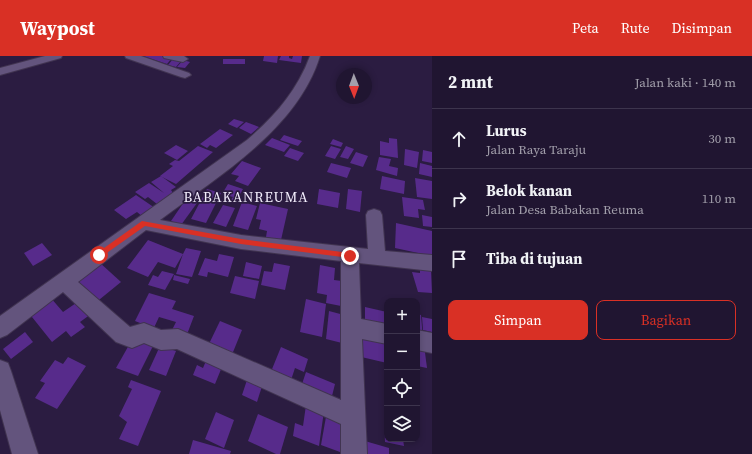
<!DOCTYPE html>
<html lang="id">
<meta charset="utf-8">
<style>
body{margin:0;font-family:"Source Serif 4",serif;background:#281e39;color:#f1f3f6}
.controls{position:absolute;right:12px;bottom:12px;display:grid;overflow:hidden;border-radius:8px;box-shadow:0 2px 6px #0003}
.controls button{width:36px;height:36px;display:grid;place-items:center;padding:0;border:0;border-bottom:1px solid #3d344d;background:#201531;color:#f1f3f6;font:20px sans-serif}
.compass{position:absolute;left:336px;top:12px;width:36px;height:36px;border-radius:50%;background:#201531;box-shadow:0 2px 6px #0003;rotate:179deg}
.stop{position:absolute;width:12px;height:12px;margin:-9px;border:3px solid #d93025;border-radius:50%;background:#fff}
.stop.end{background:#d93025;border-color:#fff;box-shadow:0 1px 4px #0008}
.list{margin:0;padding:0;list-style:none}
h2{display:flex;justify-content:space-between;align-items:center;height:52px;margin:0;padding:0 16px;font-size:17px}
h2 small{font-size:13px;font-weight:400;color:#a29fab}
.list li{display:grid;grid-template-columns:26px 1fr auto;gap:12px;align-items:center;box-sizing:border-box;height:60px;padding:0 16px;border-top:1px solid #3d344d}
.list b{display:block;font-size:15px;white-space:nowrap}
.list p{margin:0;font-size:13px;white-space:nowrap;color:#a29fab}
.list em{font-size:13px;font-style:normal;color:#a29fab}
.actions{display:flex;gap:8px;padding:12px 16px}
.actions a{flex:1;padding:9px 0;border:1px solid #d93025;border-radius:8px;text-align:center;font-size:14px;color:#d93025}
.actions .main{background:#d93025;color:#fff}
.icon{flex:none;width:22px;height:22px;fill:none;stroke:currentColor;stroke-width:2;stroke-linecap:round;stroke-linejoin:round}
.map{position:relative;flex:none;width:432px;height:398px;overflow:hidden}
header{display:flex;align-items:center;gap:24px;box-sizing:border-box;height:56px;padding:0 20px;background:#d93025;color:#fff}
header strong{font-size:19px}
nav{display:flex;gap:22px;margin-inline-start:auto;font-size:14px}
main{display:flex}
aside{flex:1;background:#201531}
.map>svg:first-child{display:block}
</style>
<header>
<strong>Waypost</strong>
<nav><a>Peta</a><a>Rute</a><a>Disimpan</a></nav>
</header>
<main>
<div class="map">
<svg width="432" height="398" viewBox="0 0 432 398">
<rect width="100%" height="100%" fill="#2b1c41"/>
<g fill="#572b8b">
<polygon points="143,0 163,0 172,2 167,8"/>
<polygon points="264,0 278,0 277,7 263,5"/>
<polygon points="281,0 289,0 289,2 292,3 293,0 302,0 301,7 279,4"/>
<polygon points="173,3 182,4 176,11 168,9"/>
<rect x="223" y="3" width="22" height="5"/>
<polygon points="183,4 190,6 185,12 177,11"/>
<polygon points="234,63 244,66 237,72 228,68"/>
<polygon points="246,66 259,71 251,78 239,72"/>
<polygon points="220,73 233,79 216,92 210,89 207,92 200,88"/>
<polygon points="284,79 302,85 298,90 280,84"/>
<polygon points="272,82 290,89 284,96 265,89"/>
<polygon points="389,82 397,83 398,102 380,99 380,85 389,87"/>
<polygon points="333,83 343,87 341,91 330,88"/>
<polygon points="176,89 188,95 177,104 164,97"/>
<polygon points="198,90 213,96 176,128 160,120 173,110 169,108 175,104 179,105"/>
<polygon points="331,90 341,93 335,103 325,100"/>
<polygon points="346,90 354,93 348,103 340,101"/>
<polygon points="290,92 304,97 298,105 284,100"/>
<polygon points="405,93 419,96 417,112 404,109"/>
<polygon points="423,94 432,96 432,107 422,105"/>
<polygon points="356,96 368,100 363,111 350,107"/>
<polygon points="379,101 391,103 389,110 398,112 397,120 376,114"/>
<polygon points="242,105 261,112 248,130 235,125 239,120 231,118"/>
<polygon points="331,107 351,112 347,122 327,116"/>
<polygon points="420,107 432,110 432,121 419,118"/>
<polygon points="161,120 176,131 171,134 173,137 157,148 148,141 145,143 135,136 149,127 164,137 151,126"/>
<polygon points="382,120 405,125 404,138 380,133"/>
<polygon points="415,122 432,125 432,143 417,141"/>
<polygon points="228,128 243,133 236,146 230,145 233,141 222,138"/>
<polygon points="207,133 221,137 206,167 191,163"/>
<polygon points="319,133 340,137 338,152 317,148"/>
<polygon points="348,133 362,135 360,156 346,153"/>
<polygon points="136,139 155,152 143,161 137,156 126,163 114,154"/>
<polygon points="402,141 423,144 425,154 418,153 419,162 404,160"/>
<polygon points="186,143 197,147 181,169 171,165"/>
<polygon points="242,146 257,150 248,174 233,170"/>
<polygon points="260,147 288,153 281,184 266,181 267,175 259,173 261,164 256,163"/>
<polygon points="223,149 235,152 226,171 213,167"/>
<polygon points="422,159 432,161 432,171 423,170"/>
<polygon points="396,167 432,175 432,200 395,192"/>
<polygon points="148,184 183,198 186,192 201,195 192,221 176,218 183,198 175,212 158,206 148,221 127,212"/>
<polygon points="42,187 52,199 33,210 24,197"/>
<polygon points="219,198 234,201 228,221 208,216 207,221 198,219 205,202 217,205"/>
<polygon points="99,206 121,226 94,248 72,227"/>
<polygon points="246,206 262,210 259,223 243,220"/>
<polygon points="274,207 290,210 285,234 261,229 264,215 272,216"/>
<polygon points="320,209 335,212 334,224 342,225 341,250 326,247 327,239 317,237"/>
<polygon points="420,214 431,215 432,237 418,236 412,216 420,217"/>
<polygon points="162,215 174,218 165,234 148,229 153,219 158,221"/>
<polygon points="174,219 190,223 188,228 173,224"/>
<polygon points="235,220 259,225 255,243 230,237"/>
<polygon points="149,237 176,245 172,253 194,260 186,281 171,276 176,266 159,261 152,276 138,272 140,267 135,265"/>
<polygon points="50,241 63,256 79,245 91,258 80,266 85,271 71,281 66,275 52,286 28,256"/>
<polygon points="306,243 326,248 322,281 300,276"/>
<polygon points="365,251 387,256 387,275 365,270"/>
<polygon points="329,255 344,259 342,287 326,283"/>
<polygon points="417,258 421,259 423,283 417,282"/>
<polygon points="422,261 432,263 432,276 423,274"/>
<polygon points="220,265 242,274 231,301 207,292"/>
<polygon points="25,276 33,286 11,303 3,293"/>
<polygon points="376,280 387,282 387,307 357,300 358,282 376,286"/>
<polygon points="133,282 153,290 138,320 116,312"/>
<polygon points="417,288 424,289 427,312 417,310"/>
<polygon points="160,290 176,295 166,320 149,314"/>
<polygon points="281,291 308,303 304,316 295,312 290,327 270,318"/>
<polygon points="208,300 224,306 215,328 193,319 197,309 203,312"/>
<polygon points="68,301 86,310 57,353 35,342 45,327 40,325 55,304 63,308"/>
<polygon points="306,316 335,328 331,344 301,331"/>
<polygon points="248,321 263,327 257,346 242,339"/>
<polygon points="131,324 161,335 138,390 119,383 127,366 119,360 132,333 128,331"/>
<polygon points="306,349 324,355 319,390 293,380 295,367 303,370"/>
<polygon points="327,355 345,361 340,396 321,389"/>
<polygon points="216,356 234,364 224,392 205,383"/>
<polygon points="258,358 288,371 280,398 276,398 248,385"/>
<polygon points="384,361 387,362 387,383 403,383 404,390 385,386"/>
<polygon points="358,383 389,392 389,398 358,398"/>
<polygon points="193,384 231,395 230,398 189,398"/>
</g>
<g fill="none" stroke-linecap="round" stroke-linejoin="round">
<defs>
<g id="minor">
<polygon points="45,0 62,0 61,2 0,19 0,12"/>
<polygon points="125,0 141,0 189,17 191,19 185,22 181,21 126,2"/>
<polygon points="163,0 184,0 188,3 183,6 164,2"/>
<path d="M310 0H320C297 74 219 119 160 164L241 179 368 193 366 159 368 155 374 153 380 155 382 159 385 195 432 199V215L359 207 361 263 387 268V288L362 283 367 398H341V368L177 293 161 294 144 287 132 292 116 286 63 236 7 279 0 282V260L247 84C275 60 297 35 310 0ZM146 174 241 193 341 205V344L178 273 161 274 144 267 130 271 78 226Z"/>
<polygon points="417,274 432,277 432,297 417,294"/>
<polygon points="0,304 8,307 11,315 38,398 12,398 0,354"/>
</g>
</defs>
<use href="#minor" stroke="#413451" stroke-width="2"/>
<use href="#minor" fill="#63547d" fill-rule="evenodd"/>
</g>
<polygon fill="#d93025" points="142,165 241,183 350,197 354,200 350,202 241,188 145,170 101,201 97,201 97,197"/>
<g text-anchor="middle" stroke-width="3.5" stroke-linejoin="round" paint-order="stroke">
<g font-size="14" letter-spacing="1" fill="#f4effe" stroke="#2b1c41">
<text x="246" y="146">BABAKANREUMA</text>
</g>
</g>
</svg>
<div class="controls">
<button>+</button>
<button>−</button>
<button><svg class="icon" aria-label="locate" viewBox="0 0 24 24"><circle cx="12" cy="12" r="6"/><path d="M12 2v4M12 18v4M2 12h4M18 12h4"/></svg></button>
<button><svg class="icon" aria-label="layers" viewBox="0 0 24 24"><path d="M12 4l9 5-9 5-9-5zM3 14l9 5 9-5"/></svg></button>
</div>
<svg class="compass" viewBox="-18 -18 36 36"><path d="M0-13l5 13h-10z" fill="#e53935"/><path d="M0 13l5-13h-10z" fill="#a29fab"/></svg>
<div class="stop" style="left:99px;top:199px"></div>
<div class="stop end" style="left:350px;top:200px"></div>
</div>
<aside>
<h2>2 mnt<small>Jalan kaki · 140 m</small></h2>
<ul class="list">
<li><svg class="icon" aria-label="ahead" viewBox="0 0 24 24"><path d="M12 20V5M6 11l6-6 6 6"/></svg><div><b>Lurus</b><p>Jalan Raya Taraju</p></div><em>30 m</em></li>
<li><svg class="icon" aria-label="right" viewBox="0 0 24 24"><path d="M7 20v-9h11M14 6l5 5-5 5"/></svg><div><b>Belok kanan</b><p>Jalan Desa Babakan Reuma</p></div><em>110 m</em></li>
<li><svg class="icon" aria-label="arrive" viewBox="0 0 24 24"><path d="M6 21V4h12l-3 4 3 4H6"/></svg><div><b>Tiba di tujuan</b></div></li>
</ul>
<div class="actions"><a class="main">Simpan</a><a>Bagikan</a></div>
</aside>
</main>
